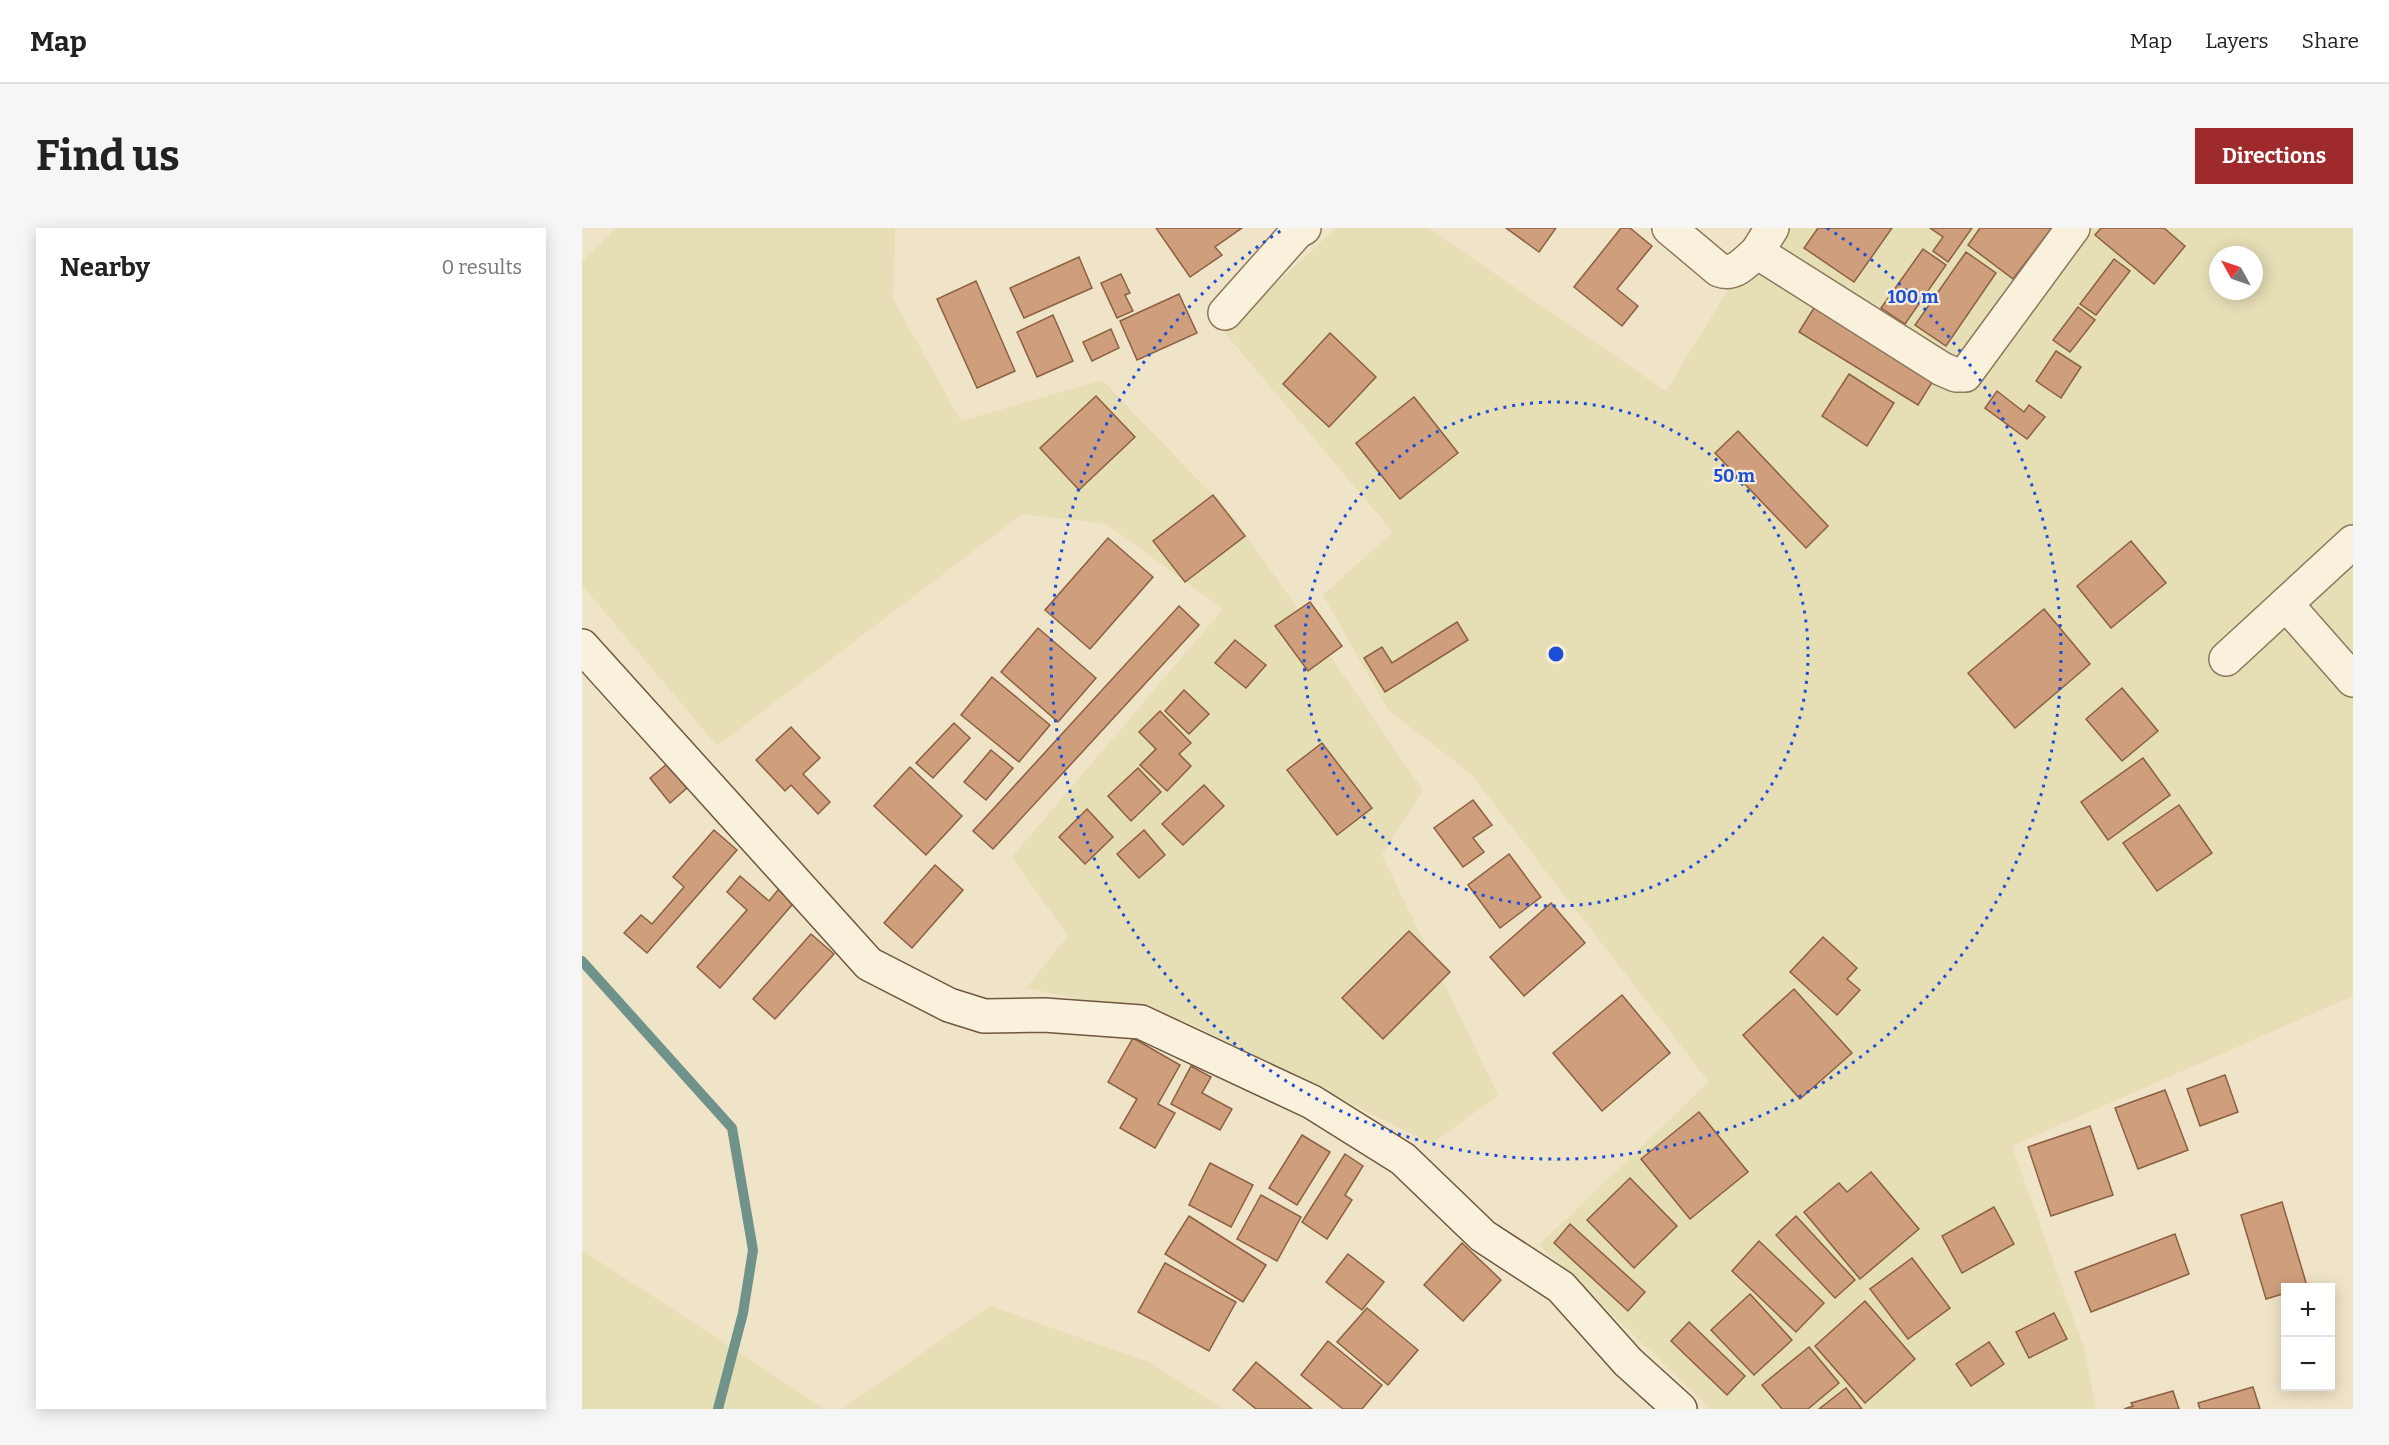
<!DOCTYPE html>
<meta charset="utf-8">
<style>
body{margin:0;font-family:Bitter,serif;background:#f6f6f6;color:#222}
.controls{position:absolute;right:18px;bottom:18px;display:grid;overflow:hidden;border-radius:0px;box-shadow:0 3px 15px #0003}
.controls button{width:54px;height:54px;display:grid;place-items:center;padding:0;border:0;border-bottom:2px solid #e0e0e0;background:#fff;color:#222;font:30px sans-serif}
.compass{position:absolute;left:1627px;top:18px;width:54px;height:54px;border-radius:50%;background:#fff;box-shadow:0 3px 15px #0003;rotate:310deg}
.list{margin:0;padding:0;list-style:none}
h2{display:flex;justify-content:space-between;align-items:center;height:78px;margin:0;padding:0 24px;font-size:26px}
h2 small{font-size:20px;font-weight:400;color:#767676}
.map{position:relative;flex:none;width:1771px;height:1181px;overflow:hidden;border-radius:0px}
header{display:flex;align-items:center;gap:36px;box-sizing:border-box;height:84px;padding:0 30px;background:#fff;border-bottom:2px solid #e0e0e0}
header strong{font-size:28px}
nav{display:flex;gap:33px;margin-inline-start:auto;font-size:21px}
.intro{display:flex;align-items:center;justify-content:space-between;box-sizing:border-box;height:144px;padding:0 36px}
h1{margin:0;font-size:42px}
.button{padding:15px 27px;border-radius:0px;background:#9e2a2b;color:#fff;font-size:21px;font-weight:700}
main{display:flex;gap:36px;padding:0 36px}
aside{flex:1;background:#fff;border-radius:0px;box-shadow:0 3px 15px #0003}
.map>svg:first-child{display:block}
</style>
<header>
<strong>Map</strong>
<nav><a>Map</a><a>Layers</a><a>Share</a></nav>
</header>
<div class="intro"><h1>Find us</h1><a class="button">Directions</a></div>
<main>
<aside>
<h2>Nearby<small>0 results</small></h2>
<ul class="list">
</ul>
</aside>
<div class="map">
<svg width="1771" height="1181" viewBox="0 0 1771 1181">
<rect width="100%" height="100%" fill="#f0e4c8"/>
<g fill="#e6deb5" fill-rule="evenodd">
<polygon points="34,0 313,0 311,71 379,193 520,152 651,288 841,562 800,627 916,867 850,916 603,793 444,760 486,708 430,629 641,381 524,296 440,286 135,518 0,357 0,34"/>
<path d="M754 0H846L1084 163 1184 0H1771V768L1430 918 1502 1120 1514 1181H1129L957 1017 1127 854 888 545 806 482 741 367 811 304 642 104ZM1636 27H1672V63H1636Z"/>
<polygon points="0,1022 243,1181 0,1181"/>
<polygon points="408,1078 567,1134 641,1181 260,1181"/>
</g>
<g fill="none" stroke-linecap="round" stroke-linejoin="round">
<polyline stroke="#6f938a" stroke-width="10" points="0,733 150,900 171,1022 161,1085 136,1181"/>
</g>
<g fill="#cf9f7d" stroke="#8d5f41" stroke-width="1.5">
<polygon points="574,0 660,0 633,19 640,27 608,49"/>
<polygon points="924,0 974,0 957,24"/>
<polygon points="1039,0 1048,0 1070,18 1035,61 1056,78 1040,98 992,59"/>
<polygon points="1236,0 1310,0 1272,54 1222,20"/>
<polygon points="1348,0 1390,0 1366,34 1351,23 1361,9"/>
<polygon points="1398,0 1468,0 1469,1 1431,51 1386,17"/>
<polygon points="1519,0 1582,0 1603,18 1572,56 1513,7"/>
<polygon points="1341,21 1364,37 1323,96 1299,80"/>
<polygon points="1384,24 1414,45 1364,118 1333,97"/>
<polygon points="497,29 510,60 442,90 428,60"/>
<polygon points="1532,31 1548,43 1514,87 1498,76"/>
<polygon points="539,46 548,65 543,67 551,83 535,90 519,55"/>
<polygon points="394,53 433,143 395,160 355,71"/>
<polygon points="597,66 615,105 555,132 538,93"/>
<polygon points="1235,75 1354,148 1336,177 1217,104"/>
<polygon points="1496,79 1513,92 1488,124 1471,112"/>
<polygon points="471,87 491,133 455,149 435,104"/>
<polygon points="529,101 537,120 510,133 501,114"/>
<polygon points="748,105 794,149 747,199 701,156"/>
<polygon points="1474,123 1499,139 1479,170 1454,153"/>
<polygon points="1267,146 1312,175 1285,218 1240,188"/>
<polygon points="1415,163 1442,184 1447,177 1463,189 1445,211 1403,180"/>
<polygon points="514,168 553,209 497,262 458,220"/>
<polygon points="832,169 876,225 818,271 774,215"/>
<polygon points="1156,203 1246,298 1224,320 1133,225"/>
<polygon points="631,267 663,308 603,354 571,313"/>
<polygon points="526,310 571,349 508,421 463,382"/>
<polygon points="1549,313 1584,355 1529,400 1495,358"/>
<polygon points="728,374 760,418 726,443 693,398"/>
<polygon points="597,378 617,397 411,621 391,603"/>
<polygon points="1462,381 1508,436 1433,500 1386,445"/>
<polygon points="875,394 886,412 803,464 782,430 800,419 810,435"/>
<polygon points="456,400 514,450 476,494 419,444"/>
<polygon points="653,412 684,437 664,460 633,435"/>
<polygon points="410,449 468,497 437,534 379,487"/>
<polygon points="1540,460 1576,503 1540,533 1504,491"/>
<polygon points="602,462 627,486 607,506 583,483"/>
<polygon points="578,483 609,515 597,526 609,538 585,563 558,537 574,521 557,504"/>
<polygon points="372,495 388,510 351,550 334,535"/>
<polygon points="209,499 238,530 221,546 248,574 236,586 209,557 203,563 174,532"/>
<polygon points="740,515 790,580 755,607 705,542"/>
<polygon points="409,522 431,540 404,572 382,554"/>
<polygon points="1561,530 1588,567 1526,612 1499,574"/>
<polygon points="85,536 105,560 88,575 68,550"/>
<polygon points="328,539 380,588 344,627 292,578"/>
<polygon points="556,540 579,564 549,593 526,568"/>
<polygon points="622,557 642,578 601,617 580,596"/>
<polygon points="891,572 910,597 891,610 902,624 881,639 852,600"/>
<polygon points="1597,577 1630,625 1575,663 1541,615"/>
<polygon points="505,581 531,609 503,636 477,609"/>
<polygon points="132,602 155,622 65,725 42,705 59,687 70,696 102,659 91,649"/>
<polygon points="562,602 583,627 557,650 535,626"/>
<polygon points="927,626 959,669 918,700 886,657"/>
<polygon points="353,637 381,662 330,720 302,695"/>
<polygon points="158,648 187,673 200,657 216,670 138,760 115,739 165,682 145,664"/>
<polygon points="969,675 1003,715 942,768 908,729"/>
<polygon points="827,703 868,744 801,811 760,770"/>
<polygon points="229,706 252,726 193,791 171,771"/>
<polygon points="1241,709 1275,740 1265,751 1278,762 1255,787 1208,744"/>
<polygon points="1212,761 1270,825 1218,871 1161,807"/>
<polygon points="1040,767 1088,825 1020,883 971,825"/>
<polygon points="551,810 598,837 576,876 593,885 573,920 538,900 555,871 526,854"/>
<polygon points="609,838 629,849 620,865 650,881 638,902 589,876"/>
<polygon points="1643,847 1656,884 1618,898 1605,861"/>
<polygon points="1583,862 1606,922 1556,941 1533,880"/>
<polygon points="1117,884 1166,944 1108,991 1059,931"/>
<polygon points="1508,898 1531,967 1469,988 1446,919"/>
<polygon points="720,907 748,924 715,977 687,960"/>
<polygon points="763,926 781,938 763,967 770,972 745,1011 720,994"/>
<polygon points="628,935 671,957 649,999 607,977"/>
<polygon points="1289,944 1337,1001 1278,1051 1222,984 1257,955 1265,964"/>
<polygon points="1048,950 1095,998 1052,1040 1005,992"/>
<polygon points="679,967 719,989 695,1033 655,1011"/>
<polygon points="1700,974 1725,1058 1704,1060 1704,1065 1684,1071 1659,987"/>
<polygon points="1412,979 1432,1016 1380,1045 1360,1008"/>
<polygon points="607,988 684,1037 661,1074 583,1026"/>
<polygon points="1214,988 1273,1052 1253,1070 1194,1007"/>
<polygon points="988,996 1063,1064 1046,1083 972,1015"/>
<polygon points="1593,1006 1607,1046 1509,1084 1493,1044"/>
<polygon points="1177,1013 1242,1075 1214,1104 1150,1043"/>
<polygon points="880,1015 919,1052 881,1093 842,1057"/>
<polygon points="766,1026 802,1054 780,1082 744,1054"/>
<polygon points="1330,1030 1368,1080 1326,1111 1288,1061"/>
<polygon points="583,1035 654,1074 627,1123 556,1084"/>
<polygon points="1168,1066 1210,1112 1172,1147 1129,1102"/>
<polygon points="1283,1073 1333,1131 1283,1175 1233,1118"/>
<polygon points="785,1080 836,1122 806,1157 755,1114"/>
<polygon points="1472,1085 1485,1111 1447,1130 1434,1104"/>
<polygon points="1107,1094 1163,1148 1145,1167 1089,1113"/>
<polygon points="746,1113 800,1157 780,1181 761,1181 719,1147"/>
<polygon points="1407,1114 1422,1136 1389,1158 1374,1136"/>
<polygon points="1227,1119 1257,1155 1226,1181 1200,1181 1180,1157"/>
<polygon points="674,1134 730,1181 674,1181 651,1162"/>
<polygon points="1671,1159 1678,1181 1618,1181 1616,1175"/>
<polygon points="1264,1160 1280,1181 1237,1181"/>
<polygon points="1591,1163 1597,1181 1542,1181 1551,1178 1549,1175"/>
</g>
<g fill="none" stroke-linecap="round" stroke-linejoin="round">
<defs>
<g id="street">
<path d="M1087 0 1137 42C1153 48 1163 34 1175 24"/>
<polyline points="1190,0 1175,24 1360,141 1374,147 1383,147 1491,0"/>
<polyline points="643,85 715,4 722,0"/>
<polyline points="1704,376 1771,452"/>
<polyline points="1644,431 1771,314"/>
</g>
<polyline id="secondary" points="0,418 287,736 367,777 402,788 462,787 559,794 730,874 821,931 901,1008 979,1059 1046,1134 1098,1181"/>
</defs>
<use href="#street" stroke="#8d765c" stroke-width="36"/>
<use href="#secondary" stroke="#6f573f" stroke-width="36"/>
<use href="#street" stroke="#faf1dc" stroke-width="33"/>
<use href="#secondary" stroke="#faf1dc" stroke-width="33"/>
</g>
<g fill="none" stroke="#1d4ed8" stroke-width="3" stroke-dasharray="3 6">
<circle cx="974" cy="426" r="252"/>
<path d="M1245 0A505 505 0 1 1 703 0"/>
</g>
<circle cx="974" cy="426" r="9" fill="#1d4ed8" stroke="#f7eed8" stroke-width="3"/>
<g font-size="18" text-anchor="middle" font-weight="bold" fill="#1d4ed8" stroke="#f7eed8" stroke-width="4.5" stroke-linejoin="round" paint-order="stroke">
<text x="1331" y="75">100 m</text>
<text x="1152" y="254">50 m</text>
</g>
</svg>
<div class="controls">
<button>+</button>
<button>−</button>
</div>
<svg class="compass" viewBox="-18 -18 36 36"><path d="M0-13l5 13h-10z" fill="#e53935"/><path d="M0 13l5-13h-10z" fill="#767676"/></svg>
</div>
</main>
